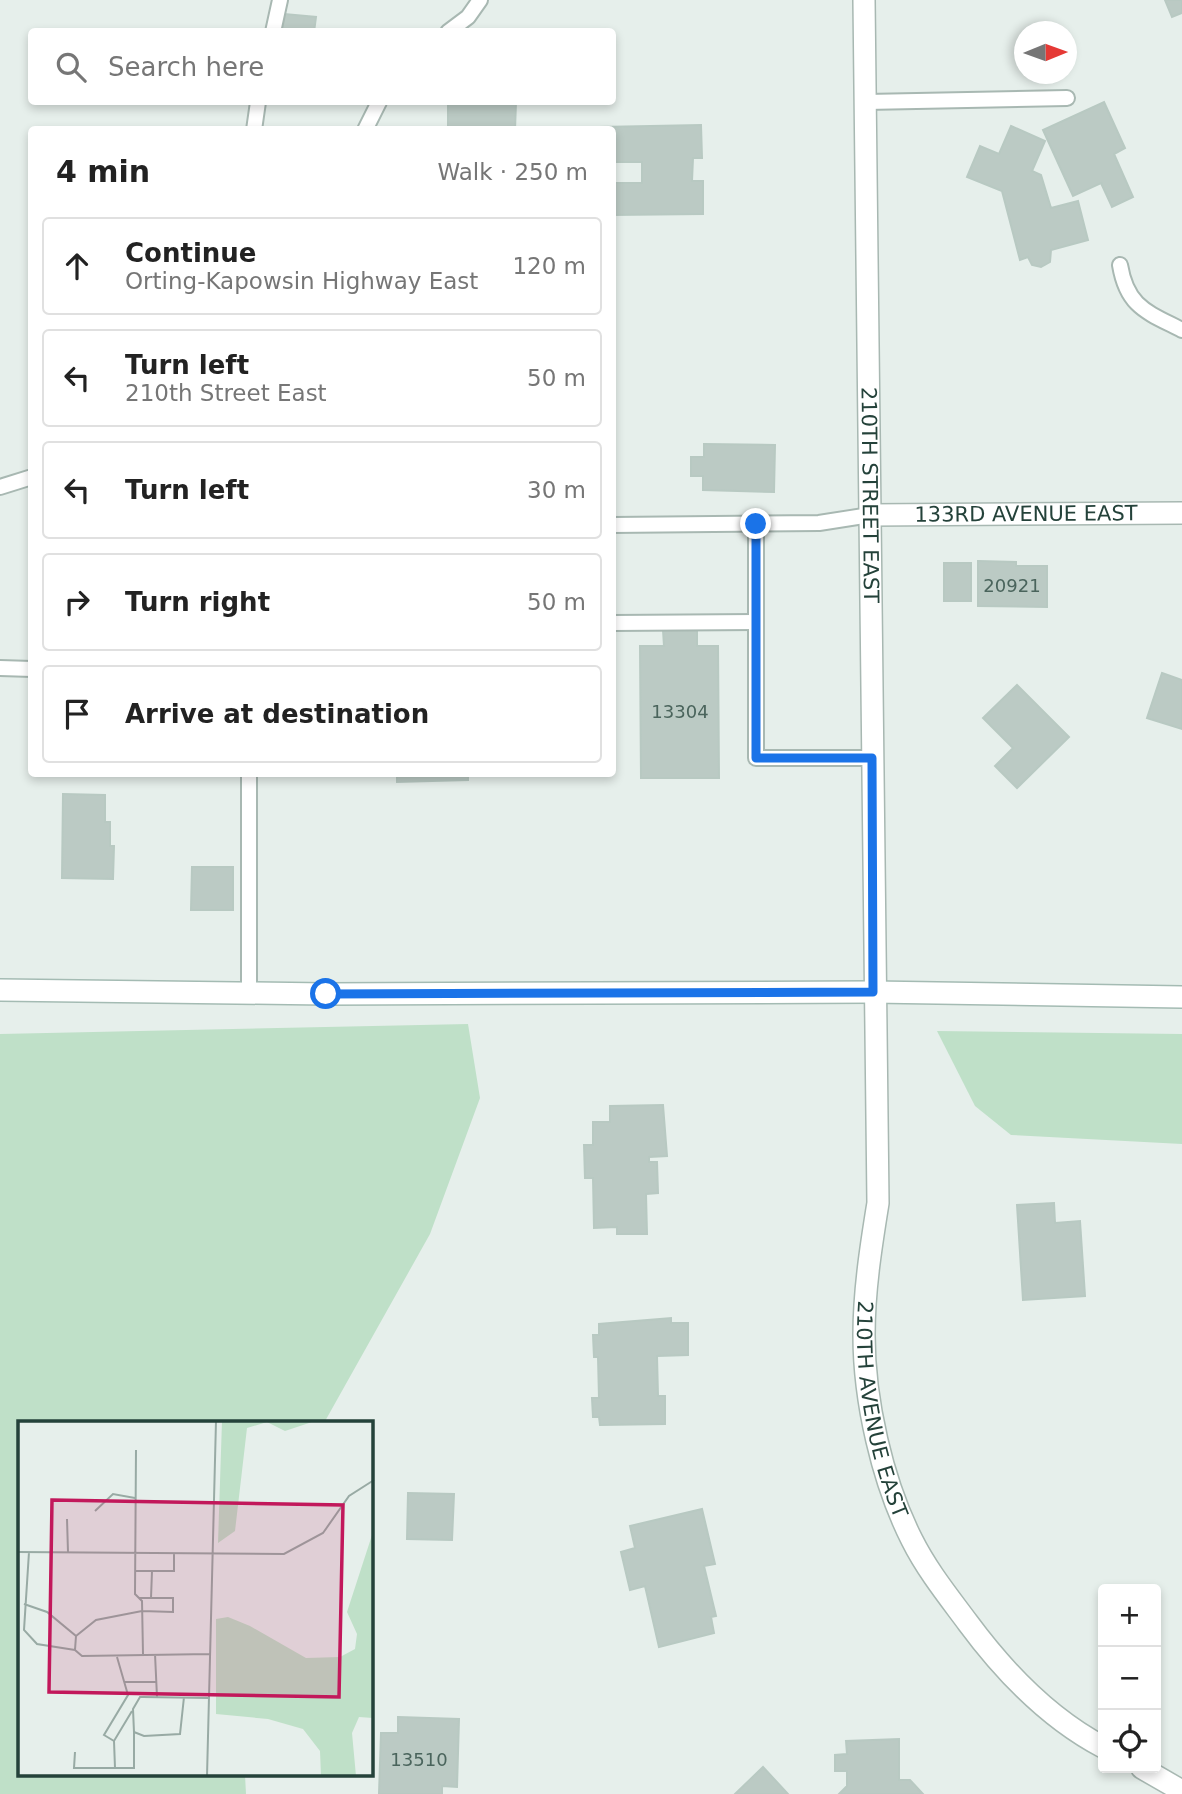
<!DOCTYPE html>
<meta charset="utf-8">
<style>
body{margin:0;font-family:"DejaVu Sans",sans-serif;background:#f6f6f6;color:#222}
.controls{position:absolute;right:21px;bottom:21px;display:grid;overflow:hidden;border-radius:7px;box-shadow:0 4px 10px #0003}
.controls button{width:63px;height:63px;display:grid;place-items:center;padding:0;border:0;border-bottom:2px solid #e0e0e0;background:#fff;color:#222;font:35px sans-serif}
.compass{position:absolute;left:1014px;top:21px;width:63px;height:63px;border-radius:50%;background:#fff;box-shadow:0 4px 10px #0003;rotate:89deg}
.stop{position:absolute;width:21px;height:21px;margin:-16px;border:5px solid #1a73e8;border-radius:50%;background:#fff}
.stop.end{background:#1a73e8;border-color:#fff;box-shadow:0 2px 7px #0008}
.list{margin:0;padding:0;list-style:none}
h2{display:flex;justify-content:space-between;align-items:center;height:91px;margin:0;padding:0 28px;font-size:30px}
h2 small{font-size:23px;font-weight:400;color:#767676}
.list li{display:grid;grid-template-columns:46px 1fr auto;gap:21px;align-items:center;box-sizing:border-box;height:98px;margin:0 14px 14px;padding:0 14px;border:2px solid #e0e0e0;border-radius:7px}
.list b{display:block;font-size:26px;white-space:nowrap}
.list p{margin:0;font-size:23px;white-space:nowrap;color:#767676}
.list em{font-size:23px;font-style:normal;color:#767676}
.icon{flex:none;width:38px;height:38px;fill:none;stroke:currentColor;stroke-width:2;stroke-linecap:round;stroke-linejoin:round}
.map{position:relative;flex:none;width:1182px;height:1794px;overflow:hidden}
.search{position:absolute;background:#fff;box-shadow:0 4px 10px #0003;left:28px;top:28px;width:588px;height:77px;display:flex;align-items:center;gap:18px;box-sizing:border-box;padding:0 24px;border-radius:7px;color:#767676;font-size:26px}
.panel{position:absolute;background:#fff;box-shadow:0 4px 10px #0003;left:28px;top:126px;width:588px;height:651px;border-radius:7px}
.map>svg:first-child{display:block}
</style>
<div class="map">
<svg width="1182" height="1794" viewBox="0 0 1182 1794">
<rect width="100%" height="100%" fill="#e6efeb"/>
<g fill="#bfe0c8">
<polygon points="468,1024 480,1098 430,1234 324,1423 19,1423 19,1775 245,1775 246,1794 0,1794 0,1034"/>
<polygon points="937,1031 1182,1034 1182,1144 1011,1135 975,1106"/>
</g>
<g fill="#bbcac4" stroke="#b8c9c2" stroke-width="2">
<polygon points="1165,0 1182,0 1182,13 1172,17"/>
<polygon points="284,14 316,17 314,32 283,32"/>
<polygon points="448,102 516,102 515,130 448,130"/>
<polygon points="1104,102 1125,148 1114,154 1133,197 1112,207 1101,183 1073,196 1043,130"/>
<polygon points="701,125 702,158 693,158 692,181 703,181 703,214 612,215 612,183 642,183 642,162 612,162 612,130 600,130 600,127"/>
<polygon points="1011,126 1045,141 1032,171 1041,175 1051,208 1078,201 1088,240 1051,250 1050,262 1041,267 1032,265 1028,257 1020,260 1002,191 967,177 980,146 999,154"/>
<polygon points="704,444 775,445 774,492 703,490 703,476 691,476 691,457 704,457"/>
<polygon points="978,561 1016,562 1016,566 1047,566 1047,607 978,606"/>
<rect x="944" y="563" width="27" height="38"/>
<polygon points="697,629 697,646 718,646 719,778 641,778 640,646 664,646 663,630"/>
<polygon points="1162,673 1182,680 1182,729 1147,718"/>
<polygon points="1017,685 1069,737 1017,788 995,766 1013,748 983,718"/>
<polygon points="397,774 468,774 468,780 397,782"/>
<polygon points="63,794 105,795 105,822 110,822 110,846 114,846 113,879 62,878"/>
<polygon points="192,867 233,867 233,910 191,910"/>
<polygon points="663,1105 667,1156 649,1157 649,1162 657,1162 658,1193 646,1194 647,1234 617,1234 617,1227 594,1228 593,1178 585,1178 584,1145 593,1145 593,1122 610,1122 610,1106"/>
<polygon points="1054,1203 1055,1223 1080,1221 1085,1296 1023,1300 1017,1205"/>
<polygon points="671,1318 671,1323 688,1323 688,1355 657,1356 658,1396 665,1396 665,1424 600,1425 599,1417 593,1417 592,1398 599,1398 598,1357 594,1357 593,1335 599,1335 599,1324"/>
<polygon points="408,1493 454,1494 452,1540 407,1539"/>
<polygon points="702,1509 715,1564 704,1566 716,1616 711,1617 714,1633 659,1647 645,1586 630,1590 621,1552 635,1548 630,1526"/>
<polygon points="398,1717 459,1719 457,1787 442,1786 442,1794 379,1794 381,1733 398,1733"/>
<polygon points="899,1739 899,1780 910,1780 923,1794 839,1794 847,1786 847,1771 835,1771 835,1755 847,1754 846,1741"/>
<polygon points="763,1767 788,1794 735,1794"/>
</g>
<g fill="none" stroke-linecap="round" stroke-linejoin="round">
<defs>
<g id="lane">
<polyline points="273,32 280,0"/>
<polyline points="448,32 468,17 480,0"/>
<polyline points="866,102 1067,98"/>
<polyline points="254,130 258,102"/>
<polyline points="365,130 379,102"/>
<path d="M1120 265C1127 307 1147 312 1182 330"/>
<polyline points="0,487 32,477"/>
<polyline points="756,524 756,758 872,758"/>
<polyline points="612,525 819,523 870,515"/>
<polyline points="612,623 756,622"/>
<polyline points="0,668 32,669"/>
<polyline points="249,774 249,993"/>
</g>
<g id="street">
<path id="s1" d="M864 0 878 1203C871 1246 864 1291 864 1335 864 1400 882 1481 912 1540 927 1570 948 1596 968 1623 1005 1673 1048 1718 1103 1747"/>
<path id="s2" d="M870 515 1182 513"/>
<polyline points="1142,1768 1182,1791"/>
</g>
<polyline id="secondary" points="0,990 326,994 873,992 1182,997"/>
</defs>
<use href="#lane" stroke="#a8b8b2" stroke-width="18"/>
<use href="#street" stroke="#a8b8b2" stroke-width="24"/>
<use href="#secondary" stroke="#a4bbb3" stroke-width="24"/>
<use href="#lane" stroke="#fff" stroke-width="14"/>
<use href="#street" stroke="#fff" stroke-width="21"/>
<use href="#secondary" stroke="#fff" stroke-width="21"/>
</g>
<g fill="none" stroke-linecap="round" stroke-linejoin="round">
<polyline stroke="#1a73e8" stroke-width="9" points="326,994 873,992 872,758 756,758 756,524"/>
</g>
<g text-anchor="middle" stroke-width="5" stroke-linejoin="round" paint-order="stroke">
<g font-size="18" fill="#4a645c">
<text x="1012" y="592">20921</text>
<text x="680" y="718">13304</text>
<text x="419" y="1766">13510</text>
</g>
<g font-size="21" fill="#24423a" stroke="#f7fbf9">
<text dy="7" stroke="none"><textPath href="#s1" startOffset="495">210TH STREET EAST</textPath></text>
<text dy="7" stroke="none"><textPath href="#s2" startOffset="156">133RD AVENUE EAST</textPath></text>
<text dy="7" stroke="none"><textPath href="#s1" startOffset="1412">210TH AVENUE EAST</textPath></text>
</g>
</g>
<g transform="translate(18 1421)">
<rect width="355" height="355" fill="#e6efeb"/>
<path d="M204 0H297L267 10 249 1 229 7 217 110 200 122ZM355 111V297L341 296 334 312 338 355H303L302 330 285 308 250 298 198 293V198L210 196 232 205 288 237 322 236 337 228 339 213 329 191Z" fill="#bfe0c8"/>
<path fill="none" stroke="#98aaa4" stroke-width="2" d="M118 29 117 173 124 180 125 233M77 90 95 73 117 77M49 98 50 131M0 131 266 133 305 112 331 75 356 59M11 131 6 209 19 223 57 229M118 150H156V132M133 177 134 150M6 183 29 191 58 215 57 229 64 235 192 233M58 215 78 199 124 190 155 191V177H121M137 233 139 276M99 236 110 274 86 314 96 320 114 290M106 261H139M166 276 162 313 126 315 116 311 115 288 122 276H125L191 277M96 320 97 347M57 331 56 347H116V311M189 355 198 0"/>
<path fill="#c2185b" fill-opacity="0.15" stroke="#c2185b" stroke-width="3.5" d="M34 79 325 84 321 276 31 271Z"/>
<rect width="355" height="355" fill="none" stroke="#24423a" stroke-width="3.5"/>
</g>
</svg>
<div class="controls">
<button>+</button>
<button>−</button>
<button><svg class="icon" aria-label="locate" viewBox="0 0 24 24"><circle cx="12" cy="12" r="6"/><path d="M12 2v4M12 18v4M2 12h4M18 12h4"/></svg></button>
</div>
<svg class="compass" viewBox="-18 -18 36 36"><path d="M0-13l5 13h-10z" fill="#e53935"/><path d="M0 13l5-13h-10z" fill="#767676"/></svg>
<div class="stop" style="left:326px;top:994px"></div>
<div class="stop end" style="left:756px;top:524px"></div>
<div class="search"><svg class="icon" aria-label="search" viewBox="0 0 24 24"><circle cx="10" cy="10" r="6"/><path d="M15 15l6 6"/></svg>Search here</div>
<section class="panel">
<h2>4 min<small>Walk · 250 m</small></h2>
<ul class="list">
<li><svg class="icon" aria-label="ahead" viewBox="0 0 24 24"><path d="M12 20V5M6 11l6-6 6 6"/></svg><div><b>Continue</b><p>Orting-Kapowsin Highway East</p></div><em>120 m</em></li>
<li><svg class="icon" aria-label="left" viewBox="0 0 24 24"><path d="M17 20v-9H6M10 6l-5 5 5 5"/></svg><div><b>Turn left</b><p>210th Street East</p></div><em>50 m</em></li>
<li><svg class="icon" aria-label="left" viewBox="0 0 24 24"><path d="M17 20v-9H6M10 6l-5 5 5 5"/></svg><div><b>Turn left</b></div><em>30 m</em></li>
<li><svg class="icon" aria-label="right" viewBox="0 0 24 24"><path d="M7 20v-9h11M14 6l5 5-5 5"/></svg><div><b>Turn right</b></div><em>50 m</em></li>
<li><svg class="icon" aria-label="arrive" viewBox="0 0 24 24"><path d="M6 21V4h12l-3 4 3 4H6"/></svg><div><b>Arrive at destination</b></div></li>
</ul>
</section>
</div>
